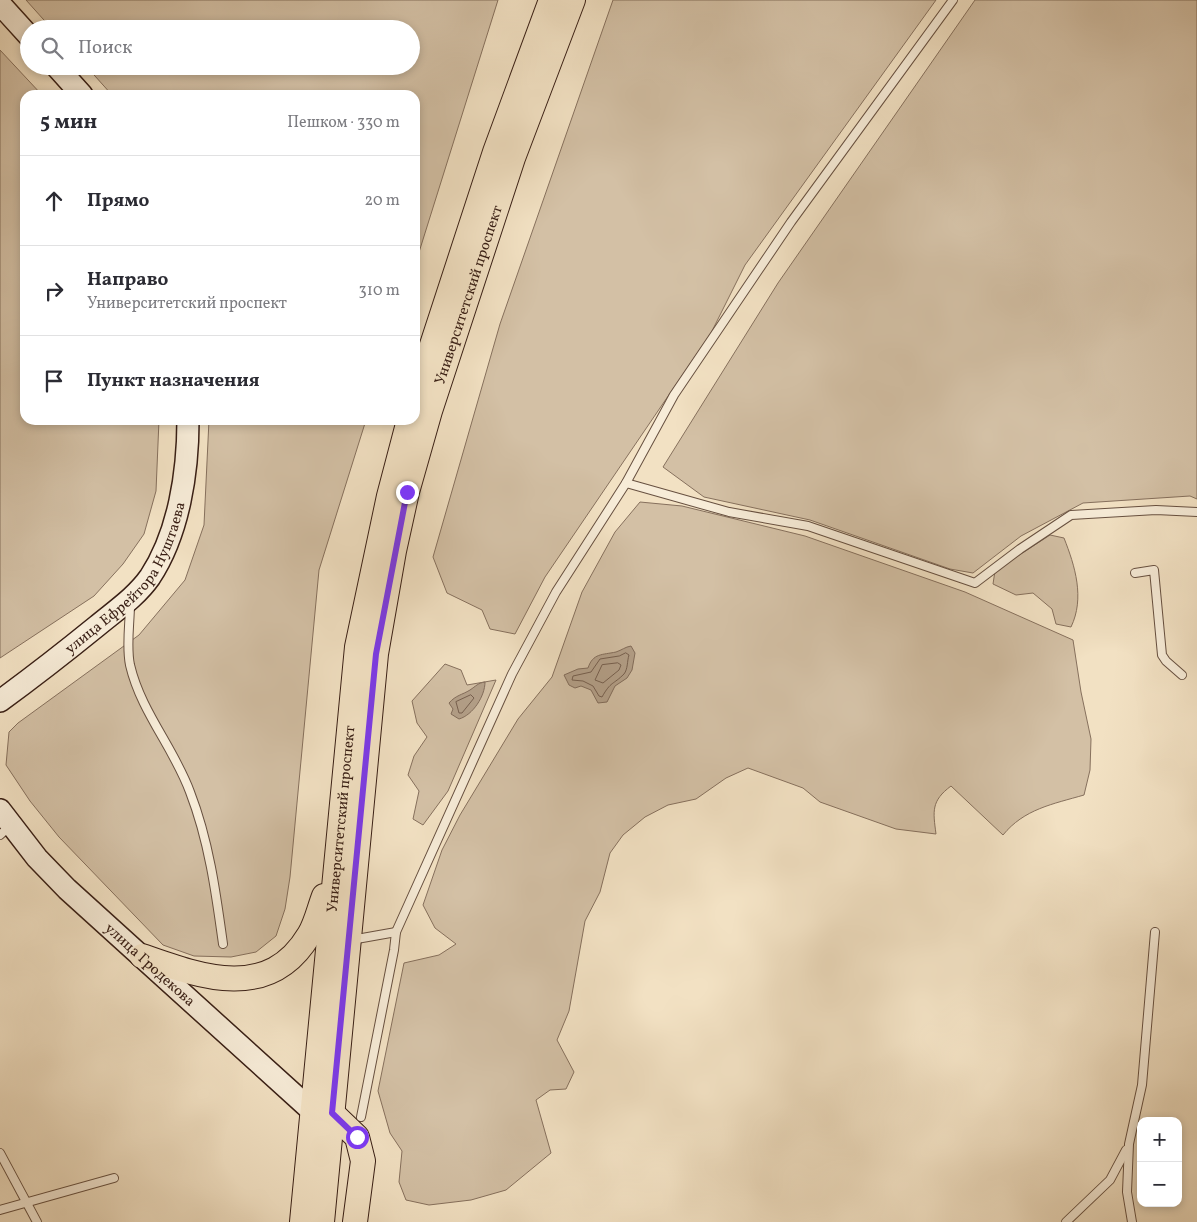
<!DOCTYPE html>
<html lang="ru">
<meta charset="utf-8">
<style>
body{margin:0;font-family:Vollkorn,serif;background:#f2f2f3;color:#2b2b33}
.controls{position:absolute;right:15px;bottom:15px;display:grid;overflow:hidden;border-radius:10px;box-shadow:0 2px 8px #0003}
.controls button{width:45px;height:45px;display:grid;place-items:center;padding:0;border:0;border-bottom:1px solid #e1e1e2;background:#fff;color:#2b2b33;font:25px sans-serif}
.stop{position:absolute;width:15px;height:15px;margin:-11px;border:4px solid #7c3aed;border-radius:50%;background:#fff}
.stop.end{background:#7c3aed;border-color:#fff;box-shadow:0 1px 5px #0008}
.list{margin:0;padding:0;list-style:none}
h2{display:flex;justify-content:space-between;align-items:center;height:65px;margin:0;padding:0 20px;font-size:21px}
h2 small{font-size:16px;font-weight:400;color:#7c7c81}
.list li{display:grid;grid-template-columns:32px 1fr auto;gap:15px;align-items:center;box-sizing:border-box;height:90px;padding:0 20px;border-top:1px solid #e1e1e2}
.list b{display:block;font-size:19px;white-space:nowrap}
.list p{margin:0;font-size:16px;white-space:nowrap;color:#7c7c81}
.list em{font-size:16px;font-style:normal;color:#7c7c81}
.icon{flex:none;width:28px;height:28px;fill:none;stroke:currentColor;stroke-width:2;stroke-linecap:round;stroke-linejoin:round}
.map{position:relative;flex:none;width:1197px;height:1222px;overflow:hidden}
.search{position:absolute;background:#fff;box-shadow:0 2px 8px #0003;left:20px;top:20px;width:400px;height:55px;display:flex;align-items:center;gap:12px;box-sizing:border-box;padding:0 18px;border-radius:28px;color:#7c7c81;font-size:19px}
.panel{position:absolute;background:#fff;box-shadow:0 2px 8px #0003;left:20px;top:90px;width:400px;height:335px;border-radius:15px}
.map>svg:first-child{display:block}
</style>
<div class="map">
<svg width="1197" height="1222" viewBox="0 0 1197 1222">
<rect width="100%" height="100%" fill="#f2e1c3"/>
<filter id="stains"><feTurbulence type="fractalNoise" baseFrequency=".004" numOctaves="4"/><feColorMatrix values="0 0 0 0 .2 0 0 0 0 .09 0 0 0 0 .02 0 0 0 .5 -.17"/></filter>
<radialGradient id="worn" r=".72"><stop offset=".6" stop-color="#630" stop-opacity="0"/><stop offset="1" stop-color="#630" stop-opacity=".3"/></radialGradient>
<g fill="#d3c0a5" stroke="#86705d">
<polygon points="26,0 498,0 415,265 415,95 112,95 86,66 411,66 411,29 52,29"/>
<polygon points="613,0 936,0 745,265 711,333 545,577 515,634 490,629 482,610 447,593 433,557 500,324"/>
<polygon points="975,0 1197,0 1197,499 1190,496 1083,503 1021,536 973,573 950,569 810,520 704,497 663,467 778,283"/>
<polygon points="0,50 42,95 25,95 25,420 159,420 156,491 144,534 123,564 94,596 0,658"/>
<polygon points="209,420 366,420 319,570 290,877 285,909 276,936 256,952 231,957 194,956 163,945 59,837 30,801 6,765 9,732 18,723 139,635 185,580 204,525"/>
<path d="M640 502 682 506 805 536 965 592 1073 640 1081 692 1091 739 1090 770 1084 795C1053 804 1024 809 1003 835L951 786C931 801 933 811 936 834L896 829 820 802 803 788 748 768 726 778 696 799 668 805 645 817 623 835 610 853 600 892 585 921 569 1011 557 1040 574 1072 566 1089 550 1090 536 1100 551 1153 506 1190 471 1200 429 1205 406 1200 399 1182 402 1151 390 1133 378 1091 404 963 439 955 456 944 435 928 423 905 442 850 460 815 518 719 552 677 582 592 615 532Z"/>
<path d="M1050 535 1064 538C1075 566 1085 598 1071 627L1056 624 1052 609 1033 593 1016 595 993 584 995 571Z"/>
<polygon points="445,664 461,670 467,685 496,680 448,791 423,825 413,819 419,791 408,775 414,756 427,737 417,723 412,701"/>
</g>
<g fill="#b39f88" stroke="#826c5a">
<path d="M631 646 635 653 632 670 627 678 615 686 607 702 598 703 591 690 581 686 575 688 569 685 564 675 578 669 588 668C593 653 602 655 616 652 622 650 625 647 631 646Z"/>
<path d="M485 682C485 696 473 715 459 719L451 714 453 709 449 703C456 695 462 695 470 690 476 686 478 683 485 682Z"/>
</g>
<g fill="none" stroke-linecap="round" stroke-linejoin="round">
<g stroke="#765f4e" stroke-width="1">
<path d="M626 653 629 655C627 661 628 669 624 674 613 685 611 681 602 697L599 696 593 686 583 681 572 680 573 676 591 672 600 659 619 656Z"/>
<polygon points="618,663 621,665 619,670 603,683 595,680 602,665"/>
<polygon points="471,695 474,698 462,713 459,713 456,702"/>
</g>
<defs>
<g id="service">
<polyline points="626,483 729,512 808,526 975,583 1020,549 1071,515 1156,510 1197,512"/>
<polyline points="1135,573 1154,570 1162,655 1166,661 1182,675"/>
<path d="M130 604C130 623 126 646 130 665 141 712 174 748 190 792 209 841 216 893 223 944"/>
<polyline points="0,835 10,826"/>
<polyline points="351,940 396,932"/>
<polyline points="361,1117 394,950 396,932 512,674 556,592 626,483 674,395 791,222 953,0"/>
<polyline points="0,1153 37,1222"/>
<polyline points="0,1210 114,1178"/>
<polyline points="1066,1222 1110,1180 1126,1150"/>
<polyline points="1132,1222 1127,1192 1129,1144 1142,1085 1155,932"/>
</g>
<g id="secondary">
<polyline points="0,4 29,36"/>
<polyline points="56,66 82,95"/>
<path id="s1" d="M0 701C33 677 65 652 97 626 115 611 136 597 150 577 179 533 188 472 188 420"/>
<path id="s2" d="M0 810 37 858 67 889 311 1110 327 1113"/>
</g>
<g id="primary">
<polyline points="415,397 495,152 551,0"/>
<path d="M142 956C201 977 269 1002 309 935 316 924 319 909 324 896"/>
<polyline points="332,1113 357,1137 363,1161 355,1222"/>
<path id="s3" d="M302 1222 357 647 389 496 409 420"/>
<path id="s4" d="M322 1222 376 654 394 551 407 492 430 411 513 158 573 0"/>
</g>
</defs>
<use href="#service" stroke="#675040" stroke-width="10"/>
<use href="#secondary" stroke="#391f15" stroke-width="24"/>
<use href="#primary" stroke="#391f15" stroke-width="26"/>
<use href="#service" stroke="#f7ecd8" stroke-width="8"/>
<use href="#secondary" stroke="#f7ecd8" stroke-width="21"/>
<use href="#primary" stroke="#f2e1c3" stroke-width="24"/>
</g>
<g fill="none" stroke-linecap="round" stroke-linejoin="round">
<polyline stroke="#7c3aed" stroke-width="6" points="357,1137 332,1113 376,654 407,492"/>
</g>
<g text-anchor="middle" stroke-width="5" stroke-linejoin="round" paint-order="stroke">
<g font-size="15" fill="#391f15" stroke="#f7ecd8">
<text dy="5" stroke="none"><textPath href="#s4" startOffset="942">Университетский проспект</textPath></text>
<text dy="5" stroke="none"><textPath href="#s1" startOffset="180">улица Ефрейтора Нуштаева</textPath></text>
<text dy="5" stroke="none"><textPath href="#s3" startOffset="405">Университетский проспект</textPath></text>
<text dy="5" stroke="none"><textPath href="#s2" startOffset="216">улица Гродекова</textPath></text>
</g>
</g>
<rect width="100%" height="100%" filter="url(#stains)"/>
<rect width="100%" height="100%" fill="url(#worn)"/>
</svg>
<div class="controls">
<button>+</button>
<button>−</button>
</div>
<div class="stop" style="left:357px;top:1137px"></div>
<div class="stop end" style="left:407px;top:492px"></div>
<div class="search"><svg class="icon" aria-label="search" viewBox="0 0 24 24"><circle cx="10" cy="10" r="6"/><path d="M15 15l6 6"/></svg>Поиск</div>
<section class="panel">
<h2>5 мин<small>Пешком · 330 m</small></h2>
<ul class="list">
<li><svg class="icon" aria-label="ahead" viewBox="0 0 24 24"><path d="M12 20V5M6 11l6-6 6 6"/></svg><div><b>Прямо</b></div><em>20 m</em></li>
<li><svg class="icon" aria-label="right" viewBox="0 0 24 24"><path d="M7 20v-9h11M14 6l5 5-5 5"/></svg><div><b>Направо</b><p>Университетский проспект</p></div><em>310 m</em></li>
<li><svg class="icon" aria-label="arrive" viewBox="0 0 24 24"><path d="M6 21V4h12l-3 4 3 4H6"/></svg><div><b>Пункт назначения</b></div></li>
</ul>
</section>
</div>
